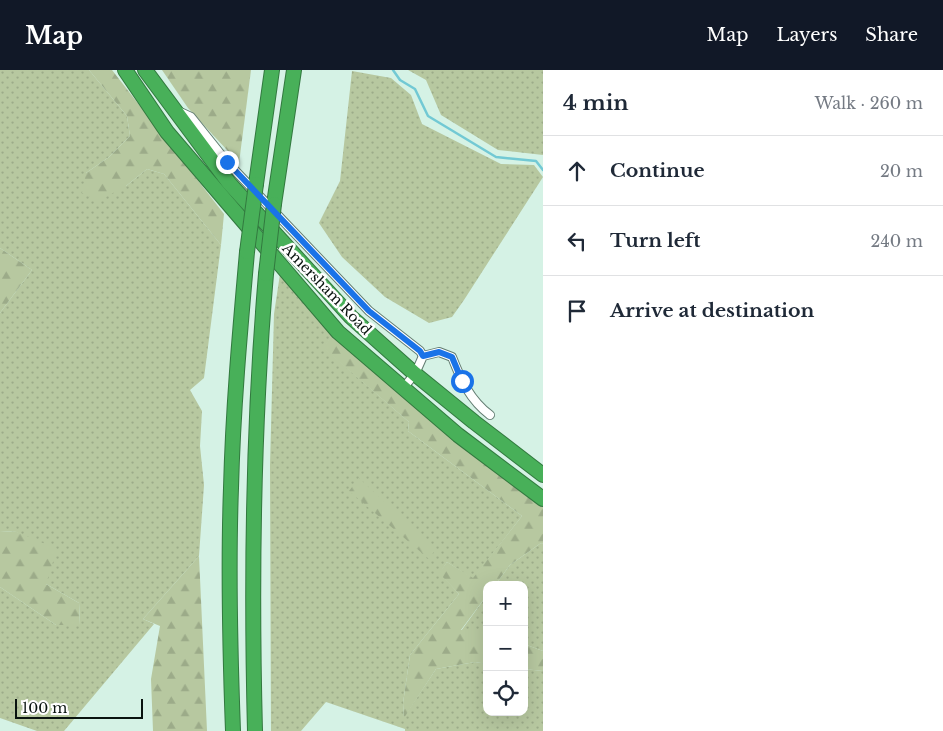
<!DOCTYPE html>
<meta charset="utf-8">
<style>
body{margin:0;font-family:"Libre Baskerville",serif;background:#f2f2f3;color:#1f2937}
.controls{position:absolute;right:15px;bottom:15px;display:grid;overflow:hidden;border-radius:10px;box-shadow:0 5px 20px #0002}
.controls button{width:45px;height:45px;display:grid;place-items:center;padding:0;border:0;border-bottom:1px solid #e0e1e3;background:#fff;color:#1f2937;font:25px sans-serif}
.scale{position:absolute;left:15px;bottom:12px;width:128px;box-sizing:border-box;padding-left:5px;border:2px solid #09130f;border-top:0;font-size:14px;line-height:18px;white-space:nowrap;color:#09130f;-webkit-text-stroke:4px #fff;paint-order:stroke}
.stop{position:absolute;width:15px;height:15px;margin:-11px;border:4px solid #1a73e8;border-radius:50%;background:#fff}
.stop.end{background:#1a73e8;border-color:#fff;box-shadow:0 1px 5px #0008}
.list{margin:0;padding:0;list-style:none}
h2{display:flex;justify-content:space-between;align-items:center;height:65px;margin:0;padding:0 20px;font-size:21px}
h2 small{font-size:16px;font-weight:400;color:#747a83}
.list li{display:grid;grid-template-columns:32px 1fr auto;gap:15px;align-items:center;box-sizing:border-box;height:70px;padding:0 20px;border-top:1px solid #e0e1e3}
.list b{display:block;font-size:19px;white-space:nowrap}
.list em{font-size:16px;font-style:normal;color:#747a83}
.icon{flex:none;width:28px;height:28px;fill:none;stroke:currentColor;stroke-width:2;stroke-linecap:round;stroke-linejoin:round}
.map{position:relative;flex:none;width:543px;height:661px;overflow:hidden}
header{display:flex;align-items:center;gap:30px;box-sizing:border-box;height:70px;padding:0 25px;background:#111827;color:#fff}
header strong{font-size:24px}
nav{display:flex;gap:28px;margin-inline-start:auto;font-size:18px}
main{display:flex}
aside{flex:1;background:#fff}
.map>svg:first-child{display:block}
</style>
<header>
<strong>Map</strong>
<nav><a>Map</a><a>Layers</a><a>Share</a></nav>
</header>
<main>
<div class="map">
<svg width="543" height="661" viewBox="0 0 543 661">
<defs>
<pattern id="green-dots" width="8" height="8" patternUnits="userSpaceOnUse" patternTransform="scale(1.25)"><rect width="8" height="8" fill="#b7c8a0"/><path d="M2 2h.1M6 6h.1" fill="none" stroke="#9cab89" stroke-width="1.8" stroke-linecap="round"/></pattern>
<pattern id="forest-firs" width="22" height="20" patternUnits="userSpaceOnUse" patternTransform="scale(1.25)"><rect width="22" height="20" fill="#b7c8a0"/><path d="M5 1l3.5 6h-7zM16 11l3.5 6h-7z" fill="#9cab89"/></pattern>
</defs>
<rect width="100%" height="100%" fill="#d5f2e5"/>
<g fill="url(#green-dots)">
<polygon points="0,0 89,0 127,46 130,66 109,87 86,103 126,116 147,99 164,104 221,175 204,308 190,320 202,341 200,376 204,415 199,486 143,549 154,554 64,661 37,661 0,648 0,517 56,555 80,555 79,533 46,514 17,462 0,461 0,243 32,200 0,178"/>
<polygon points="408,0 543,0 543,85 498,80 441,45 426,10"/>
<polygon points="352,1 391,8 411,25 422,54 501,94 534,95 543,107 464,230 452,247 429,253 385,227 342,187 319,153 340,111"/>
<polygon points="280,204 335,261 324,278 409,352 408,361 522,446 473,509 447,492 440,503 459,524 410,585 403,633 404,647 436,599 475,592 487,594 487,642 524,642 524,599 543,601 543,661 405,661 405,659 326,632 301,661 271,661 270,395 274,244"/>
<polygon points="541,473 543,474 543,581 524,574 524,515 495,515 510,495"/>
<polygon points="487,525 487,560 461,561"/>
</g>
<g fill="url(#forest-firs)">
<polygon points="89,0 112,0 224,144 221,175 164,104 147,99 126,116 98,131 82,123 86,103 109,87 130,66 127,46"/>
<polygon points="162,0 251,0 239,93 188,38"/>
<polygon points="0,178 32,200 0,243"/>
<polygon points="335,261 410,331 526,426 543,436 543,474 541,473 510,495 495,515 487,515 487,525 461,560 487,560 487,594 475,592 436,599 404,648 403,633 410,585 459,524 439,503 447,492 473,508 522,446 408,361 409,352 323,278"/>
<polygon points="359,408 435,480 429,489 349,421"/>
<polygon points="0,461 17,462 57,479 46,514 79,533 80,555 56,555 0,517"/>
<polygon points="199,486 207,661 153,661 151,609 160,556 143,549"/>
<polygon points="524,574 543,581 543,601 524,599"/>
</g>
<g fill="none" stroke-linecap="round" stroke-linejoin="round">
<polyline stroke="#72c9d4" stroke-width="2.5" points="393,0 400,10 415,19 428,46 496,87 536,91 543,100"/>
<defs>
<g id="street">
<polyline points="178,41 191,47 227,92 369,241 420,281 423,286"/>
<path d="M403 318 415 304 423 286 439 282 452 287C461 310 470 330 490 345"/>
</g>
<g id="highway">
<polyline points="125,0 167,62 338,262 458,365 543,429"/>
<polyline points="145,0 229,113 351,247 415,304 474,352 543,405"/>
<polyline points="256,114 272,0"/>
<polyline points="274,134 294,0"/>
<path d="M233 661C230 580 228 499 231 418 233 339 240 261 247 182"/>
<path d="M255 661C251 508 253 356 266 204"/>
</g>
</defs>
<use href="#street" stroke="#627c71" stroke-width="10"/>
<use href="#highway" stroke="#32793f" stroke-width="16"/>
<use href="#street" stroke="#fff" stroke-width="8"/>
<use href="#highway" stroke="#48b059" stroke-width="14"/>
<defs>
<g id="highway-bridge">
<polyline points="247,182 256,114"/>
<polyline points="266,204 274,134"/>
</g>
</defs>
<use href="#highway-bridge" stroke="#32793f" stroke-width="16" stroke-linecap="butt"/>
<use href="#highway-bridge" stroke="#48b059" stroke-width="14"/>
</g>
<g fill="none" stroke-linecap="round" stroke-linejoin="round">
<polyline stroke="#1a73e8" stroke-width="6" points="227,92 369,241 420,281 423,286 439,282 452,287 462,311"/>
</g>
<g text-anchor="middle" stroke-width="5" stroke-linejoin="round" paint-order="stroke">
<g font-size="14" fill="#09130f" stroke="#fff">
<text transform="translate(327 219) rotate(46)" y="5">Amersham Road</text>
</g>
</g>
</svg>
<div class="controls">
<button>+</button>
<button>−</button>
<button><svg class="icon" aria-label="locate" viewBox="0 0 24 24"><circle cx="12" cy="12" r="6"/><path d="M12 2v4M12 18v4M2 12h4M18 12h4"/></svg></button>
</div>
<div class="scale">100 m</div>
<div class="stop" style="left:462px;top:311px"></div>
<div class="stop end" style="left:227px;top:92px"></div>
</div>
<aside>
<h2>4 min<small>Walk · 260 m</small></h2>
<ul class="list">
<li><svg class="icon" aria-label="ahead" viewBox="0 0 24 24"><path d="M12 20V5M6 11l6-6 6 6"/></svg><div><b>Continue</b></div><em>20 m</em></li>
<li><svg class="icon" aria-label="left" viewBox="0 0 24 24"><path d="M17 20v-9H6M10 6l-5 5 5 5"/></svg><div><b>Turn left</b></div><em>240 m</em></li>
<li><svg class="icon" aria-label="arrive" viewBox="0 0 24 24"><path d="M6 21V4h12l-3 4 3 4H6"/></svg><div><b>Arrive at destination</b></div></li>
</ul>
</aside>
</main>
